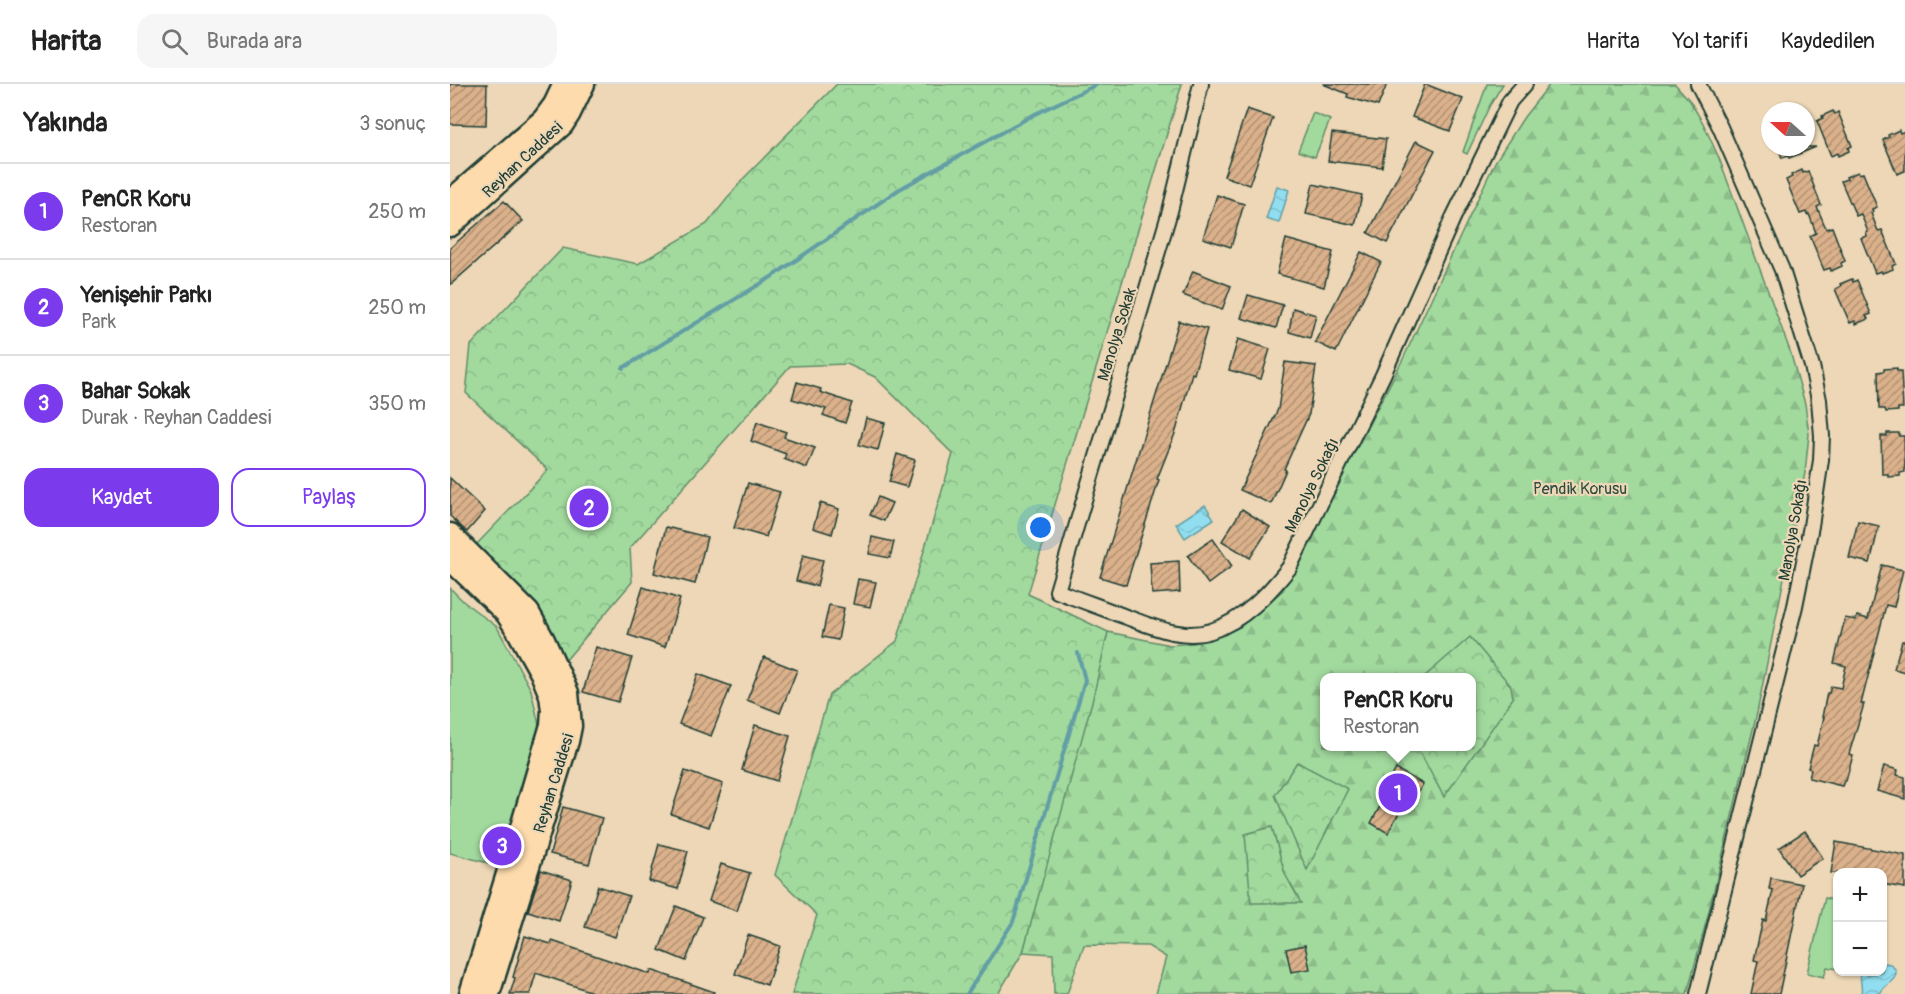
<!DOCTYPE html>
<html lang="tr">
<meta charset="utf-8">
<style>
body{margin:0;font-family:Pangolin,sans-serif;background:#f6f6f6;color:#222}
.controls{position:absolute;right:18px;bottom:18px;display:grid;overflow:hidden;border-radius:12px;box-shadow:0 2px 4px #0004}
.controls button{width:54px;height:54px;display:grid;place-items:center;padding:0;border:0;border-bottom:2px solid #e0e0e0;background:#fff;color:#222;font:30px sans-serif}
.compass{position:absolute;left:1311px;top:18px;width:54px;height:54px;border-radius:50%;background:#fff;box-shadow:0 2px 4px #0004;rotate:291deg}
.you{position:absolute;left:591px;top:444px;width:21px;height:21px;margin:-15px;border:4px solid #fff;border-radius:50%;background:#1a73e8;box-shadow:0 0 0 9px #1a73e833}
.badge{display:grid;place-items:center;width:39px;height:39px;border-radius:50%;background:#7c3aed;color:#fff;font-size:20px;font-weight:700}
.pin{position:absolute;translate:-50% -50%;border:3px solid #fff;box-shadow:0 2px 6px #0006}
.popup{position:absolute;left:870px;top:589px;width:156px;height:78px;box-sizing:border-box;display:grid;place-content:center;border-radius:12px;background:#fff;filter:drop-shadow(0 2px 4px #0005);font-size:20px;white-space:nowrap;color:#767676}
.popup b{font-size:22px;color:#222}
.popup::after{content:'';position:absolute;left:50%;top:100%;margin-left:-12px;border:12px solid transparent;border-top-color:#fff}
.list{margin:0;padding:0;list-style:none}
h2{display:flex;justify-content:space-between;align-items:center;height:78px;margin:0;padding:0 24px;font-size:26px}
h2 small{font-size:20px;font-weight:400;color:#767676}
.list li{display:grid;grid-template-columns:39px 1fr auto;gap:18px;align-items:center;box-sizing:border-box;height:96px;padding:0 24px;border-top:2px solid #e0e0e0}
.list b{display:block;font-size:22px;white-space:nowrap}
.list p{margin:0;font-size:20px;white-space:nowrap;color:#767676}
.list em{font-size:20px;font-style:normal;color:#767676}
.actions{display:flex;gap:12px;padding:18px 24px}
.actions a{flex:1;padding:14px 0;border:2px solid #7c3aed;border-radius:18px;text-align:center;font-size:21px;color:#7c3aed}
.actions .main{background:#7c3aed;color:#fff}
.icon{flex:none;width:33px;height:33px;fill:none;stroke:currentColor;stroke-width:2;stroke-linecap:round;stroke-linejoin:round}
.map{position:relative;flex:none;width:1455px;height:910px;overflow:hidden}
header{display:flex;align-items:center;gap:36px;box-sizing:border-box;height:84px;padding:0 30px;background:#fff;border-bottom:2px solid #e0e0e0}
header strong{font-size:28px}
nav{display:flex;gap:33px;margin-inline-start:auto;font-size:21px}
.search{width:420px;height:54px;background:#f6f6f6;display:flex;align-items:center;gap:15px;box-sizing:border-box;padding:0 21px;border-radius:18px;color:#767676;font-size:22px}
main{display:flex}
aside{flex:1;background:#fff}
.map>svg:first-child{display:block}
</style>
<header>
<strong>Harita</strong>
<div class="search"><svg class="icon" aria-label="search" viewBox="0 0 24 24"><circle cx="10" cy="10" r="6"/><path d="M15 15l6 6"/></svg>Burada ara</div>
<nav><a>Harita</a><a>Yol tarifi</a><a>Kaydedilen</a></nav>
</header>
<main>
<aside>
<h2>Yakında<small>3 sonuç</small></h2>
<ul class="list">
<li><span class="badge">1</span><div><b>PenCR Koru</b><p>Restoran</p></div><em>250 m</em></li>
<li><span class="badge">2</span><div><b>Yenişehir Parkı</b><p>Park</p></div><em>250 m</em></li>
<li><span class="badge">3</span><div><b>Bahar Sokak</b><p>Durak · Reyhan Caddesi</p></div><em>350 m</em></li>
</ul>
<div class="actions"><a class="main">Kaydet</a><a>Paylaş</a></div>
</aside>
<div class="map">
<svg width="1455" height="910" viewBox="0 0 1455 910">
<defs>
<pattern id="forest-firs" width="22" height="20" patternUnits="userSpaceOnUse" patternTransform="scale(1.5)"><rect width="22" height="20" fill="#a2da9e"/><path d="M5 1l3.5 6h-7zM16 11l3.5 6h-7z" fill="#8bbc89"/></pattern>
<pattern id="park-crowns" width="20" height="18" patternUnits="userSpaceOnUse" patternTransform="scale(1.5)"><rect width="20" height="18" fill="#a2da9e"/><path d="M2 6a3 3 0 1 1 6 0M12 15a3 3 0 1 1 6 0" fill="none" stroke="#8bbc89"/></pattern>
<pattern id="water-waves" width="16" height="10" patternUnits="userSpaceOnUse" patternTransform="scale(1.5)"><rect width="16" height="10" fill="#91def0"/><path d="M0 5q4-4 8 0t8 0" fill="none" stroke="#7dbfce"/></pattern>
<pattern id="building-hatch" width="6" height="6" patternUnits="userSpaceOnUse" patternTransform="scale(1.5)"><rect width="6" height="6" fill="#dbb18b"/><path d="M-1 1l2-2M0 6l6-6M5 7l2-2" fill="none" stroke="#b19172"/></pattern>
</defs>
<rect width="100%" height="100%" fill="#edd7b6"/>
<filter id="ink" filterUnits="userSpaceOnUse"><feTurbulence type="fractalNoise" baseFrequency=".0167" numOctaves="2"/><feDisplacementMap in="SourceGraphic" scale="12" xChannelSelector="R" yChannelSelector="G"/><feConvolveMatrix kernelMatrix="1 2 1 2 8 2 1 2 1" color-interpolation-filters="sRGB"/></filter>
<g filter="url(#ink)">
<g fill="#a2da9e" stroke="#608c69" stroke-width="1.5">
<polygon points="1037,0 1053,0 1040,21 1017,70 1013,68"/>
<polygon points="863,29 880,36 865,73 848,67"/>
<polygon points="0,504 14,518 47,543 81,606 89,641 50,782 0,769"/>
<polygon points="1375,814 1387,817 1388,885 1377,883 1374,893 1357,889"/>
</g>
<path fill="url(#forest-firs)" stroke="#608c69" stroke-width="1.5" fill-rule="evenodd" d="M1100 0H1225L1240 17 1253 39 1269 74 1340 267 1355 320 1359 350 1355 389 1307 629 1258 831 1237 910H706L716 873 698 862 634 861 617 910H604L603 870 573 868 658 548 720 561 744 559 790 543 833 506 954 273 1045 78 1074 33ZM874 594H1022V662H874Z"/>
<g fill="url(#park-crowns)" stroke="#608c69" stroke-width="1.5">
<polygon points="387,0 732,0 578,510 658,548 643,614 573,868 548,910 342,910 367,831 325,791 379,611 447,557 503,370 425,293 397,280 340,282 180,464 182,498 115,577 25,462 98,386 16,309 21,261 113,164 188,180 257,140 292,96"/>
<polygon points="1020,553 1061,602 1063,614 994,713 967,663 1022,662 1022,594 974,593"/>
<polygon points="847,678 898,705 857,786 825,711"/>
<polygon points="822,743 835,790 851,819 801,819 795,750"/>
</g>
<g fill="url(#water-waves)" stroke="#639ea5" stroke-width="1.5">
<polygon points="827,102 839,106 829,139 816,135"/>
<polygon points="755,421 764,435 735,454 726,440"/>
<path d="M1435 879 1440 880 1446 886C1447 899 1434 899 1430 910H1411C1413 903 1409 896 1411 888L1419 891 1426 888H1432L1433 880Z"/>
</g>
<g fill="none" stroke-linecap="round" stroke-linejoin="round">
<g stroke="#639ea5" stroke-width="4">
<polyline points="173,284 323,192 448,106 585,30 648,0"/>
<polyline points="517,910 563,838 635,596 628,569"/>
</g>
</g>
<g fill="url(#building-hatch)" stroke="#1f3d34" stroke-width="1.5">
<polygon points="0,0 37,0 36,41 0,40"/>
<polygon points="873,0 937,0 928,22 897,13 898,10"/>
<polygon points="975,0 1013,15 1000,47 962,33"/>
<polygon points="797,25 823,34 799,101 774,92"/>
<polygon points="1383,27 1385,30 1388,28 1402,62 1398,64 1399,67 1388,72 1387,69 1381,72 1367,37 1373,34 1372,32"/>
<polygon points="1449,46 1450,49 1455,47 1455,87 1447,90 1433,56 1439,53 1438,51"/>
<polygon points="882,49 936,55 932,83 878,77"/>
<polygon points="966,57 985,66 937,159 918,149"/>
<polygon points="1328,63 1366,63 1339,74 1338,72 1332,74"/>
<polygon points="1352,86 1353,89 1358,87 1371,121 1367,123 1375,142 1377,145 1382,143 1395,177 1391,179 1392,182 1381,187 1380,184 1374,186 1360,152 1366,149 1359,130 1357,131 1356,128 1350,130 1336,96 1342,93 1341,91"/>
<polygon points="1408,88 1409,90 1413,89 1427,123 1422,125 1423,128 1421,129 1428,147 1432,146 1446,180 1442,182 1443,185 1432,189 1431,187 1425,189 1411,154 1417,152 1416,149 1418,148 1411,130 1406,132 1391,97 1397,95 1396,93"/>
<polygon points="863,100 912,111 905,141 856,130"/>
<polygon points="767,111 794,120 781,163 753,154"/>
<polygon points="54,117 73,137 0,201 0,164"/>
<polygon points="836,155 883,168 874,203 827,190"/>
<polygon points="911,168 931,178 886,268 865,258"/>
<polygon points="743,187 781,202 772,226 733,211"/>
<polygon points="1402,195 1403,198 1407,196 1421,230 1416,232 1418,235 1406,240 1405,237 1400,239 1385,205 1391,202 1390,200"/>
<polygon points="798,211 833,221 826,244 791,234"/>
<polygon points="843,224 866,231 860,254 839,248"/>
<polygon points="729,237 757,245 744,290 742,289 726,347 707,395 709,396 676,501 650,493"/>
<polygon points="788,255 820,265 811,295 779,286"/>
<polygon points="835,278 866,282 859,330 834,385 836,386 821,420 790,406 828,325"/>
<polygon points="1447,284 1447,287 1451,287 1453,324 1448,324 1448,327 1436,328 1435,325 1429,325 1428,288 1434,287 1434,285"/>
<polygon points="347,298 371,305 370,308 402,319 395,339 373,331 376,325 342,315"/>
<polygon points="416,334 435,339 428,366 409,361"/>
<polygon points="307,338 336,348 334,353 365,364 357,384 334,375 336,370 301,357"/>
<polygon points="1437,349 1449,349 1449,352 1454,352 1455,388 1450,389 1450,392 1438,393 1438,390 1432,390 1431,352 1437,352"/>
<polygon points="447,370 465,376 457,403 439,398"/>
<polygon points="0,394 35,427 17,448 0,432"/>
<polygon points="298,399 330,408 316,453 284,444"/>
<polygon points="428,413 442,419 434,437 420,431"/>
<polygon points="370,419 389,425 382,450 363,444"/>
<polygon points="792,425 820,443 800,474 772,457"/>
<polygon points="1408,437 1429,442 1420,479 1399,474"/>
<polygon points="216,443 257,453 245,500 204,489"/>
<polygon points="422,453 444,458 440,474 419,470"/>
<polygon points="763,455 782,482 758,500 738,472"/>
<polygon points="353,471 373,476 367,502 346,497"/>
<polygon points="729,477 730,508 702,510 700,479"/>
<polygon points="1432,481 1453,486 1444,523 1436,521 1411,620 1414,620 1399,670 1403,671 1396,697 1394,697 1392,702 1359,694 1361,685 1358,684 1364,661 1367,662 1374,633 1372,633 1377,609 1379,609 1381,602 1391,604 1396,582 1384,579 1395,534 1406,536 1407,532 1418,535"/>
<polygon points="408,495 426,498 420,523 403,520"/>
<polygon points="193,503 230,515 215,563 178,551"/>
<polygon points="379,521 394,524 388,556 372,553"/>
<polygon points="1452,557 1455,557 1455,588 1444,585"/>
<polygon points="146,563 182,574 168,618 133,608"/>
<polygon points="314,573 347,586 330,629 297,616"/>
<polygon points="248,590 281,602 261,652 229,640"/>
<polygon points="305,641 340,652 327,697 292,686"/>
<polygon points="1434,682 1448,686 1447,691 1455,693 1455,715 1427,707"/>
<polygon points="946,685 973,700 965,714 959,711 938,749 921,739 941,702 938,700"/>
<polygon points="235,687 273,700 259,743 221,730"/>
<polygon points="113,723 152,734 139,780 100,770"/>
<polygon points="1355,747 1373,774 1347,791 1329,764"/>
<polygon points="1386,758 1455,771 1455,804 1432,800 1432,789 1381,789"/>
<polygon points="209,760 238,767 228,805 199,797"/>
<polygon points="271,780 300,789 287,827 259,817"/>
<polygon points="91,786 122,796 109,837 78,827"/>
<polygon points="1321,794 1352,800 1329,910 1301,910 1308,877 1304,876 1310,849 1313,836 1316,837 1323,806 1319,805"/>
<polygon points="148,802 179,812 165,853 135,843"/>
<polygon points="226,822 253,833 236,877 209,866"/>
<polygon points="298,851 330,862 317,901 285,890"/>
<polygon points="75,852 101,860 102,857 200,890 201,886 264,908 263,910 148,910 86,889 80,910 60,910 65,894 63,893"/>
<polygon points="855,861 860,885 841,888 836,865"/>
</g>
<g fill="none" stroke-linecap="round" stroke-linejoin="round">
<defs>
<g id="street">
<path d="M751 0 720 127 607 507C627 515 647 522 668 530 697 540 729 557 761 547 793 537 818 510 839 484L933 291 1003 134 1060 17 1075 0"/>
<polyline points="1248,910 1345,522 1361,442 1371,376 1372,352 1369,316 1362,282 1332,186 1270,43 1248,0"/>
</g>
<g id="primary">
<polyline points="0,118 94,36 105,21 115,0"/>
<polyline points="0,141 112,40 119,29 133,0"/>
<polyline points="0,451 78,529 93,556 117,609 120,642 117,657 38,910"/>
<polyline points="0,474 57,529 68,546 92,589 101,611 103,626 102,641 63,774 21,910"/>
</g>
</defs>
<use href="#street" stroke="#1f3d34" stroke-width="18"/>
<use href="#primary" stroke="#1f3d34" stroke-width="27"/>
<use href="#street" stroke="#edd7b6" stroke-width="14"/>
<use href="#primary" stroke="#fedbac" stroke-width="22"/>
</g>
</g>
<g text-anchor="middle" stroke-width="4.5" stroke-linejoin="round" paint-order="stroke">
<g font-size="16" fill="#1f3d34" stroke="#edd7b6">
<text transform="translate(72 75) rotate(-43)" y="6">Reyhan Caddesi</text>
<text transform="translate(666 250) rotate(-73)" y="6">Manolya Sokak</text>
<text transform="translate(861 401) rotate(-64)" y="6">Manolya Sokağı</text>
<text transform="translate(1342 446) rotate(-80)" y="6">Manolya Sokağı</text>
<text transform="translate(103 699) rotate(-73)" y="6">Reyhan Caddesi</text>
</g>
<g font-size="16" fill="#2c4d3f" stroke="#edd7b6">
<text x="1130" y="410">Pendik Korusu</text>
</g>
</g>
</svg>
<div class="controls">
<button>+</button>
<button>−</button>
</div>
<svg class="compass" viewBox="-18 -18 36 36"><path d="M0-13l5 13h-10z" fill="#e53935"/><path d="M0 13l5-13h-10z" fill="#767676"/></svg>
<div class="you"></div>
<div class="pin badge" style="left:948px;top:709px">1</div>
<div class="popup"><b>PenCR Koru</b>Restoran</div>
<div class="pin badge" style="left:139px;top:424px">2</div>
<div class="pin badge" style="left:52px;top:762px">3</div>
</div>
</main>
